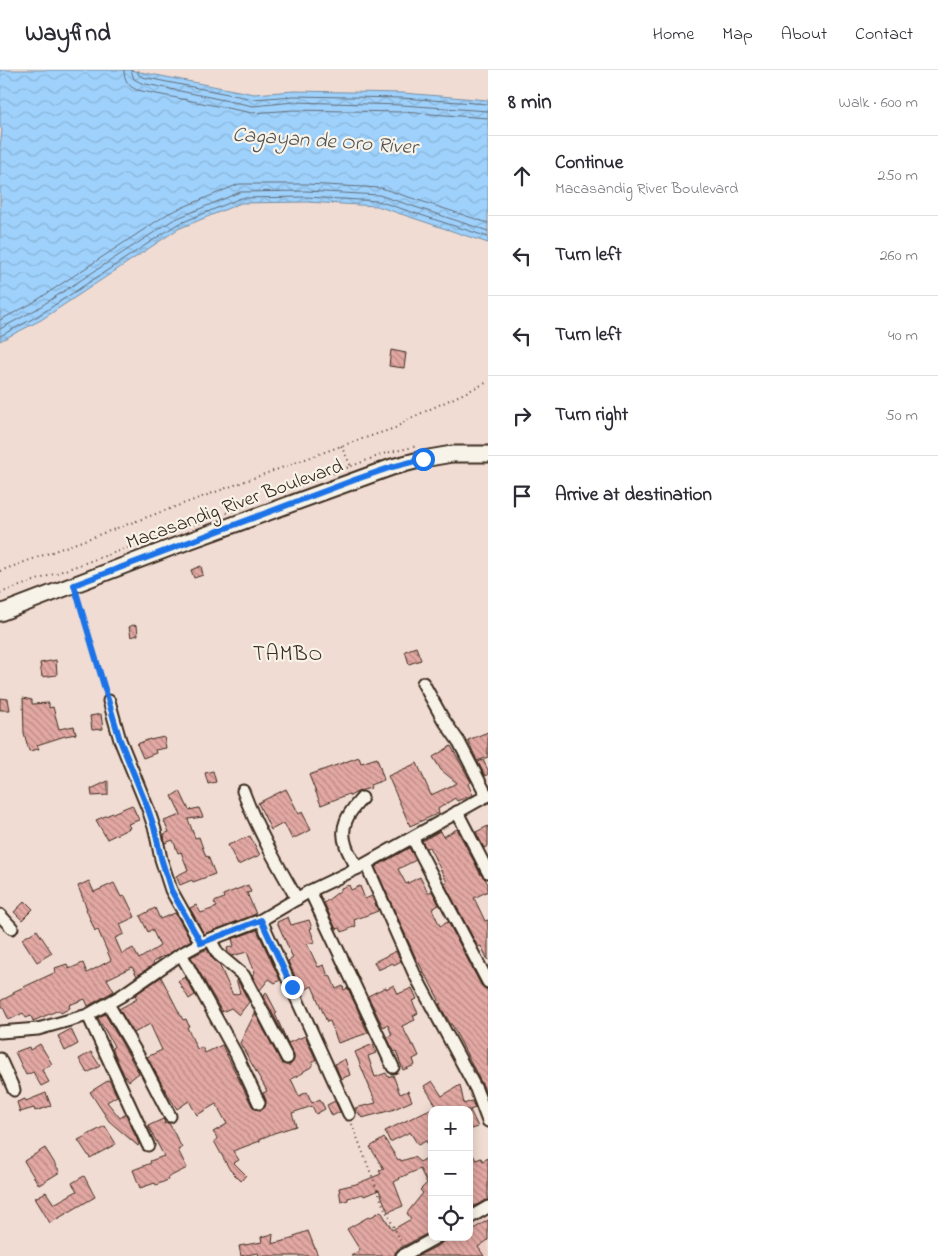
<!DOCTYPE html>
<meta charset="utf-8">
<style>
body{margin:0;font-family:"Indie Flower",sans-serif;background:#f2f2f3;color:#2b2b33}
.controls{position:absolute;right:15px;bottom:15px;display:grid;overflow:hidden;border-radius:10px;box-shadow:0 2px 12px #0003}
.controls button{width:45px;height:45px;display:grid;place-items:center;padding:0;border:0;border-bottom:1px solid #e1e1e2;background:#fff;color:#2b2b33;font:25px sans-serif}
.stop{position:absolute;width:15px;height:15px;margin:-11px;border:4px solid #1a73e8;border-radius:50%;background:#fff}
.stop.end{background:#1a73e8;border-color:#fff;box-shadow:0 1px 5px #0008}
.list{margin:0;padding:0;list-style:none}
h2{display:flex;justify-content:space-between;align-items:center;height:65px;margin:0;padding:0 20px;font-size:21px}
h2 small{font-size:16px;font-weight:400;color:#7c7c81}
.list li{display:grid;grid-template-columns:32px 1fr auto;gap:15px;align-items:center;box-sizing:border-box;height:80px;padding:0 20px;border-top:1px solid #e1e1e2}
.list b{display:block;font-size:19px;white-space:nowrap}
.list p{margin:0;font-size:16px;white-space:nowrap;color:#7c7c81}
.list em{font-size:16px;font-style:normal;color:#7c7c81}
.icon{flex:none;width:28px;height:28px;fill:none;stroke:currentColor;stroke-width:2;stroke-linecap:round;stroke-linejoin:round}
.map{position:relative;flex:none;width:488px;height:1186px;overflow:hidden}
header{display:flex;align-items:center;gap:30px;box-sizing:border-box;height:70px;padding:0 25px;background:#fff;border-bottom:1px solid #e1e1e2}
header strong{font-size:24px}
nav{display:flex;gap:28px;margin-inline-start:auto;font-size:18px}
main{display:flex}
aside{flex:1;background:#fff}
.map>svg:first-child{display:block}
</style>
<header>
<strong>Wayfind</strong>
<nav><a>Home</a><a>Map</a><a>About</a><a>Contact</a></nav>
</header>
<main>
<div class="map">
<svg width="488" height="1186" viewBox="0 0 488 1186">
<defs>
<pattern id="water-waves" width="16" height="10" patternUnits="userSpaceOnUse" patternTransform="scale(1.25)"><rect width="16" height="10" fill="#9ed1fc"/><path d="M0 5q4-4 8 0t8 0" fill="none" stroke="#89b4d8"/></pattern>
<pattern id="building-back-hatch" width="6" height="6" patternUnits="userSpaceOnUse" patternTransform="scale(1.25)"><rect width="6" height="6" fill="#e3a8a3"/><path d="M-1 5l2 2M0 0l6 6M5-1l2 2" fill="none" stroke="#b98984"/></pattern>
</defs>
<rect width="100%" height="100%" fill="#f1dcd3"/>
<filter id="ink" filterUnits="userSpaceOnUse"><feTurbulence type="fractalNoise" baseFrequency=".02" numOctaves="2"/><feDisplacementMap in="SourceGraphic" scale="10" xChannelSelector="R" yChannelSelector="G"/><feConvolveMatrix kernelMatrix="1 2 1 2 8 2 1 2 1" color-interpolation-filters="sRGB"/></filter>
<g filter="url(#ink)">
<polygon fill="#edccc5" points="488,1145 488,1186 462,1186 469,1167 469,1157"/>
<polygon fill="url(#water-waves)" stroke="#768ea3" points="0,0 130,0 254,24 294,21 403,23 488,30 488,173 377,136 306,132 241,133 178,159 41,250 0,271 0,77 2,60 0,56"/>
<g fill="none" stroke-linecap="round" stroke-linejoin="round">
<g stroke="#636d77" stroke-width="1">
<path d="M124 0C124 10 128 16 137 20L252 43 294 40 402 42 488 48"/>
<polyline points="131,0 134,9 141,13 253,36 294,32 402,35 488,41"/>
<polyline points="138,0 138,4 142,7 253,29 294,26 402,28 488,34"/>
<polyline points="0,250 31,234 169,143 239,114 306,114 381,118 488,153"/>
<polyline points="0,259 35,240 173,150 240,122 306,121 379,125 488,161"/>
<polyline points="0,266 38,246 176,155 241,128 306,127 378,131 488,167"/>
</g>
</g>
<g fill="url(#building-back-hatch)" stroke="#3b2a1e">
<polygon points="391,280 406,283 404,298 389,296"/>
<polygon points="201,496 203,505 194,508 191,500"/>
<polygon points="133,555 137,556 138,565 131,567 129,557"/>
<polygon points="416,577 421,590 409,594 405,581"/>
<polygon points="56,590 57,605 42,607 40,593"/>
<polygon points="0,628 8,629 10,640 0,640"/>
<polygon points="23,628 32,630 32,634 49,633 49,638 53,637 59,659 74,656 76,664 65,666 37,675 39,679 29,681 24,663"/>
<polygon points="101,644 103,659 92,660 90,646"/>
<polygon points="488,662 488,687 477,691 468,670"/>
<polygon points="164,667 166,678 155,680 156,683 143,688 137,674 150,669 150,670"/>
<polygon points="451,676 471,712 468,714 473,725 457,731 455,728 438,739 439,743 410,756 388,706 417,693 431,725 457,713 441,700 433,687"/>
<polygon points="359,687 361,693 377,688 384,710 370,715 371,718 359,721 350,726 349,724 321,735 309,705"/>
<polygon points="483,690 488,700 488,705 485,706 478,692"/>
<polygon points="213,701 216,712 208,714 205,703"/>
<polygon points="108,711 108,725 92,726 91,719"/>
<polygon points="286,719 299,744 302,742 311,760 292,769 284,753 271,760 258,733"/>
<polygon points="180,721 189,740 199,738 203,747 188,749 195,768 199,767 206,787 208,786 215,804 193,812 192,810 180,815 176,806 188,800 181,782 178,783 173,770 165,773 164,764 169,762 164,751 181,745 172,726"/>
<polygon points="132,735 139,750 128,754 130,758 107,769 96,750"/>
<polygon points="488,756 488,776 484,778 476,762"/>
<polygon points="457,759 481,805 485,809 488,814 488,821 474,828 485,851 488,850 488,890 481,876 478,877 444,813 447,812 429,777 426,778 422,771 440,761 443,767"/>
<polygon points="250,766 260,785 238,795 228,775"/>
<polygon points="409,778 416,790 398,799 406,814 420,807 428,823 432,821 439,835 432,839 440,856 448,852 481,915 488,921 488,1030 483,1016 452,955 451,955 439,934 441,934 427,907 426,907 419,893 418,893 375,797"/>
<polygon points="89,811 94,822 114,813 121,827 125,826 135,847 120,854 124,864 115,868 122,884 133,878 139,889 160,876 152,859 148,862 140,846 155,838 160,849 175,843 191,870 164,887 163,886 153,892 154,894 137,906 132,897 107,909 114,921 88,936 85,929 69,935 70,938 61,943 59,940 33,951 31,946 26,948 23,943 9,950 0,931 14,924 13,922 56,902 55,898 67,894 69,899 83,893 87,903 111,890 98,860 95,861 86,839 87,839 78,816"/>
<polygon points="248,815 251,822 247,823 256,844 204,864 190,838 196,835 201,843 217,837 214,832 224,828 223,825"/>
<polygon points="349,815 351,820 360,816 365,829 372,826 378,841 354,850 356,856 342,862 340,858 336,859 324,833 341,820 341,818"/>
<polygon points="25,831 33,839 22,850 14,842"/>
<polygon points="288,847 291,855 309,850 312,858 310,859 315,872 307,874 318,897 324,895 328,906 330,905 336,919 343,916 344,920 348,918 368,963 338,973 330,951 327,952 312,916 302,922 288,891 293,888 277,852"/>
<polygon points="37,860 52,883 37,892 22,869"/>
<polygon points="257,860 280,910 275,913 269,909 260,920 252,905 255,903 247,882 232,886 228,883 227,878 234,876 232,869"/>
<polygon points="207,879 212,888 219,894 233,925 240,923 236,909 238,911 249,932 239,945 231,938 222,942 191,887"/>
<polygon points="396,881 401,891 394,895 393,893 378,900 374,892"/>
<polygon points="161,907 183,950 186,949 189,956 187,957 197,979 202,977 205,983 222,975 252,1036 255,1039 262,1040 265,1037 266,1030 263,1023 267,1021 240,973 255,943 281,992 286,995 290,995 293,992 294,989 294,985 264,927 266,922 277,943 275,944 288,973 305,966 316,990 312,992 313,996 304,1001 303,1003 291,1009 299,1026 307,1022 312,1033 320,1029 325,1039 316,1044 312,1036 292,1043 296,1056 274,1063 260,1069 260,1071 233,1081 239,1090 234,1093 246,1105 241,1111 230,1100 214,1071 218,1069 213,1062 227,1054 216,1034 197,1045 189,1031 177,1039 168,1025 147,987 162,980 150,954 134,963 119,939 137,929 135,925"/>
<polygon points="185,907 195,925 189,929 178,911"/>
<polygon points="394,915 398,924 412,918 417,929 412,931 418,943 413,946 415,950 402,956 412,975 414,975 419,986 413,989 415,995 403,1000 396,981 394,982 387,967 392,965 388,955 383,957 368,926 386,917 386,919"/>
<polygon points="105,944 139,1003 129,1011 124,1005 112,978 114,976 98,948"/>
<polygon points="71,959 78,974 65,981 58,966"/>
<polygon points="40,974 52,994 42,1000 49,1012 41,1016 33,1002 26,1005 15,982 29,977 30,980"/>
<polygon points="373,974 376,983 368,986 375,1007 386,1003 388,1007 393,1005 400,1024 408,1021 412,1031 392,1040 362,1048 355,1038 376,1033 355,982"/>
<polygon points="91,982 100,996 87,1003 79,989"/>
<polygon points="345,989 350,1005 341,1009 335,994"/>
<polygon points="109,1010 117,1026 107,1032 120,1048 126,1044 139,1074 138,1076 109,1051 90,1022"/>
<polygon points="432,1011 442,1026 460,1015 464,1034 472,1031 475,1038 470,1040 478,1057 469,1060 469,1040 439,1040 424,1016"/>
<polygon points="46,1023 51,1036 35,1041 34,1038 20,1042 17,1032 25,1029 26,1031"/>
<polygon points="335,1031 340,1042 332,1046 327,1035"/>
<polygon points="432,1038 432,1081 426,1071 418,1075 410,1062 390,1072 385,1061"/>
<polygon points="163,1049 165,1052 164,1053 164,1054 167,1053 169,1053 182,1078 178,1080 187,1098 167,1108 168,1110 156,1115 155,1113 140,1118 133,1100 151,1093 150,1091 164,1086 148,1056"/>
<polygon points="105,1056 116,1074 90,1088 78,1070"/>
<polygon points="384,1068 398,1090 400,1089 401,1091 414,1087 420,1092 432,1085 432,1161 398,1179 395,1183 395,1186 351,1186 360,1180 347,1159 370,1146 371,1147 381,1141 392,1160 411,1149 407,1143 423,1123 420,1120 427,1113 420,1099 399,1108 400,1109 394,1112 403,1136 388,1142 379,1120 364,1126 363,1124 348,1128 348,1130 341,1132 339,1118 356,1114 381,1104 379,1101 384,1099 370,1077"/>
<polygon points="45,1078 60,1102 39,1115 24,1091"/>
<polygon points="469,1078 476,1090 481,1088 483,1091 488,1088 488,1130 469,1138"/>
<polygon points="84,1106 95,1127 50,1153 35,1128 46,1122 54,1134 77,1121 72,1113"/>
<polygon points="488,1150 488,1170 478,1177 484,1186 418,1186 441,1174 443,1171 444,1167 469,1167 469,1162"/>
<polygon points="308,1161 318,1186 259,1186 258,1183 241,1186 239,1176 262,1172 261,1167 273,1164 272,1174 295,1168 294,1166"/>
</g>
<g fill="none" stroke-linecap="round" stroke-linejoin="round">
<defs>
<g id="street">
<polyline points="423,613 443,649 459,672 487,726"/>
<polyline points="109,631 120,670 148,739 155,760 161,789 171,820 201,873"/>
<path d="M243 721C257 759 277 794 297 829"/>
<polyline points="457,742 488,802"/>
<polyline points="413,769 488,912"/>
<polyline points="366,794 414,903 476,1019 488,1051"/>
<path d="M358 798C349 785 339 768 346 751 349 742 356 735 362 728"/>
<polyline points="310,821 393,997"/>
<polyline points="0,845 12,858"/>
<polyline points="261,850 349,1044"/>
<polyline points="210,869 218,884 244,906 287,988"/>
<polyline points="181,884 236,984 259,1033"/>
<polyline points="108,934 143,994 170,1046"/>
<polyline points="88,945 148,1075"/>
<polyline points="0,962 38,959 88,945 121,926 181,884 201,873 261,850 310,821 358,798 488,725"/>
<polyline points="0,989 14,1020"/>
<polyline points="469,1148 488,1137"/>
<polyline points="402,1186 437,1167"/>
</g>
<polyline id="secondary" points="0,543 175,476 392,397 423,389 452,384 488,384"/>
</defs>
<use href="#street" stroke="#3b2a1e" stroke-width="15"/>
<use href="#secondary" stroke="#3b2a1e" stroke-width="19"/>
<g stroke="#3b2a1e" stroke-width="2" stroke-dasharray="1 4" stroke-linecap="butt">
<polyline points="341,376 351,396"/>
<polyline points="286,421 386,383 418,376"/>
<polyline points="0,501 341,376 395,358 409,349 488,312"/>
<polyline points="0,523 246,436"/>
<polyline points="77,527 107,622"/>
<polyline points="352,1054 383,1135 402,1174"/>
</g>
<use href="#street" stroke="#f7f3e8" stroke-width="11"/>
<use href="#secondary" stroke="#f7f3e8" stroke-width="15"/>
</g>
</g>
<g fill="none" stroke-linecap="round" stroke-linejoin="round" filter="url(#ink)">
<polyline stroke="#1a73e8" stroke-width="6" points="292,917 261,850 201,873 171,820 161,788 155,760 148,739 120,670 74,515 357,409 392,397 423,389"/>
</g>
<g text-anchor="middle" stroke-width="4.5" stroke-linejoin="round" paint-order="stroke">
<g font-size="20" fill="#3b2a1e" stroke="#f7f3e8">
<text transform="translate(234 433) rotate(-20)" y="7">Macasandig River Boulevard</text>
</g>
<g font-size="21" font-style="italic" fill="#545456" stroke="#f7f3e8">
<text transform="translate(325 70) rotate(4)" y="7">Cagayan de Oro River</text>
</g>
<g font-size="21" letter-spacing="1" fill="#3b2a1e" stroke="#f7f3e8">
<text x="288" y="590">TAMBO</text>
</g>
</g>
</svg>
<div class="controls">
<button>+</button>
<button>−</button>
<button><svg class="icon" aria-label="locate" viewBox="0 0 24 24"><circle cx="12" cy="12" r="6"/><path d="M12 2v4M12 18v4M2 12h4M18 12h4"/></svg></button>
</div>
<div class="stop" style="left:423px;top:389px"></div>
<div class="stop end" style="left:292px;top:917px"></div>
</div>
<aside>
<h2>8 min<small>Walk · 600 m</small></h2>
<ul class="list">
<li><svg class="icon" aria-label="ahead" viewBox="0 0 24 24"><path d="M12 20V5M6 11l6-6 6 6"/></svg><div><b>Continue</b><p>Macasandig River Boulevard</p></div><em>250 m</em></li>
<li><svg class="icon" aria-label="left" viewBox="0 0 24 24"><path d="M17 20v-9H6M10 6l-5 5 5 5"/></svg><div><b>Turn left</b></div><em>260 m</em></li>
<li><svg class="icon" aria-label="left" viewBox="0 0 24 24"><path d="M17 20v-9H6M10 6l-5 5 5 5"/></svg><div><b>Turn left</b></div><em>40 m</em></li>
<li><svg class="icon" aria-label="right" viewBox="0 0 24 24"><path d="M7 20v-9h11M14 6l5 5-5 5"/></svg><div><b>Turn right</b></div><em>50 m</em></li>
<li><svg class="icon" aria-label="arrive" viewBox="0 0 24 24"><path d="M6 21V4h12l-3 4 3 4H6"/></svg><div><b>Arrive at destination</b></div></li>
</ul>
</aside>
</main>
